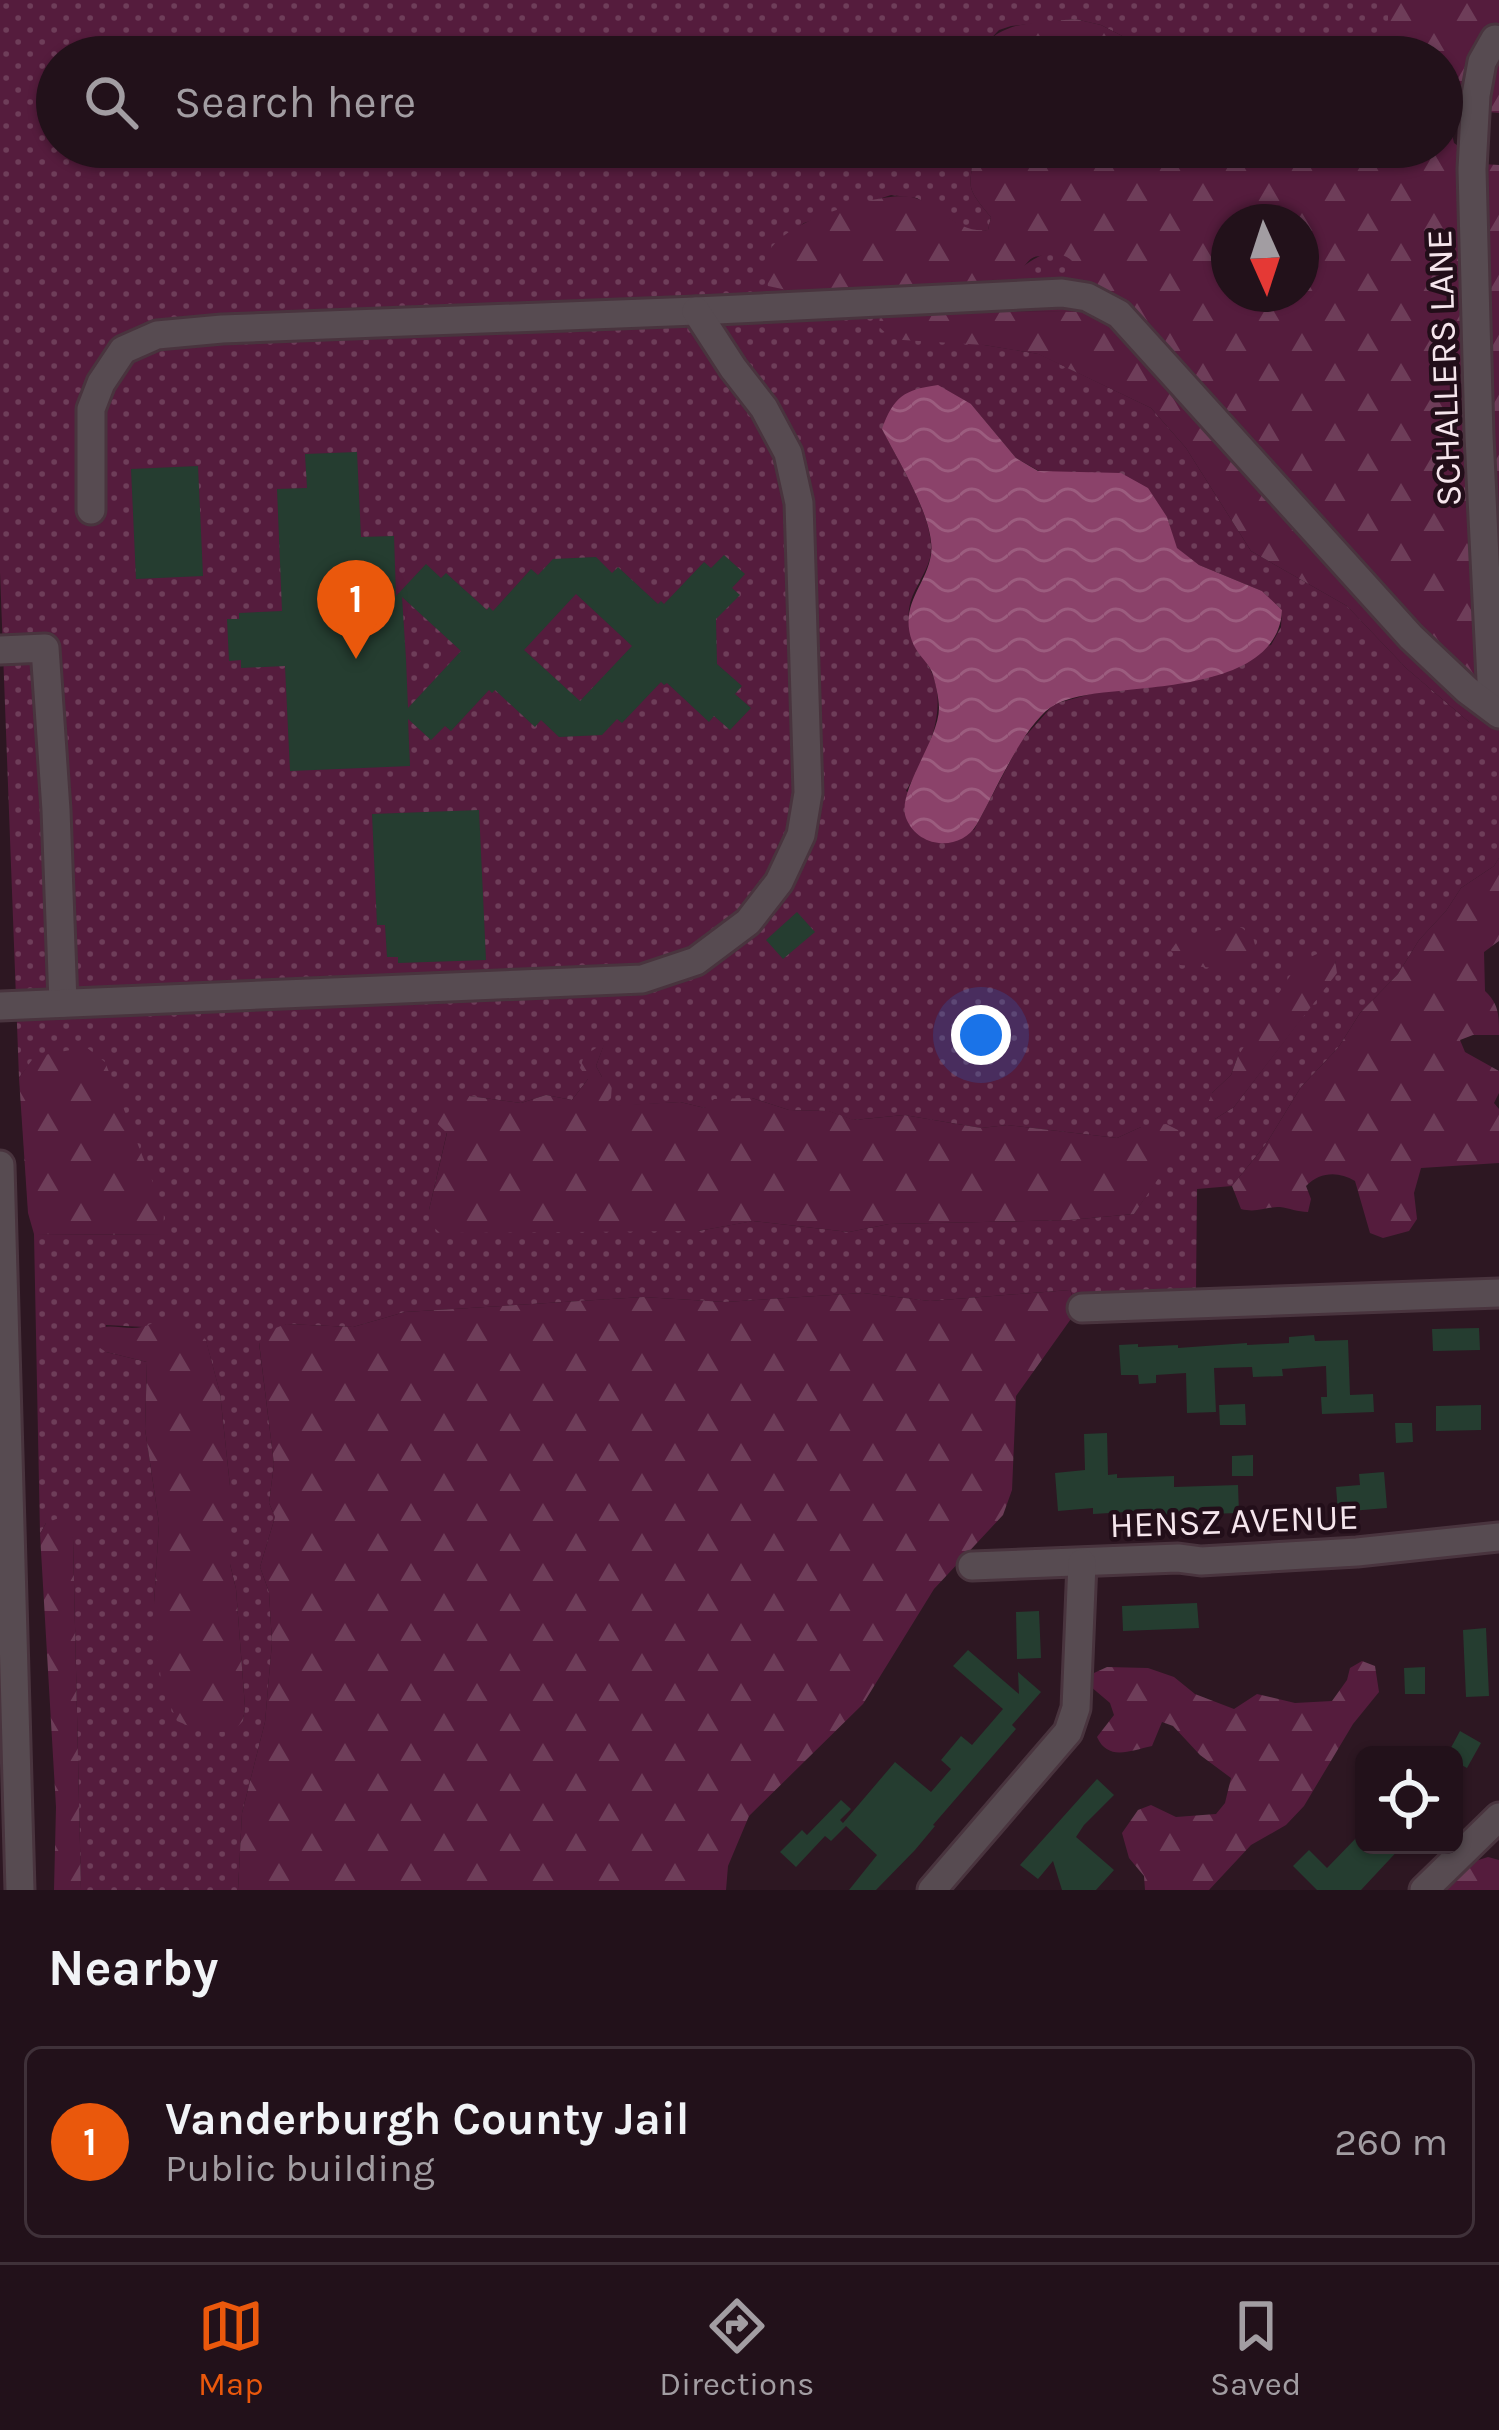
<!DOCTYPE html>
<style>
body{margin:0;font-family:Karla,sans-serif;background:#2a1a23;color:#f1f3f6}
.controls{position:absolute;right:36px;bottom:36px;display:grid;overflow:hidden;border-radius:18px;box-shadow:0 3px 9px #0004}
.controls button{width:108px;height:108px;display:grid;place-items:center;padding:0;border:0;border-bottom:3px solid #3f3139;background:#22111a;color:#f1f3f6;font:60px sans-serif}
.compass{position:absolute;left:1211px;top:204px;width:108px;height:108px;border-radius:50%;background:#22111a;box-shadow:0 3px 9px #0004;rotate:177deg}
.you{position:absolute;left:981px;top:1035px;width:42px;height:42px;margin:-30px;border:9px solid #fff;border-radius:50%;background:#1a73e8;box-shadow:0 0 0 18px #1a73e833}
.badge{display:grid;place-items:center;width:78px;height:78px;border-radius:50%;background:#ea580c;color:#fff;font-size:39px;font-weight:700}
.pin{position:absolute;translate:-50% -99px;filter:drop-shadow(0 3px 6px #0008)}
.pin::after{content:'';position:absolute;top:63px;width:42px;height:36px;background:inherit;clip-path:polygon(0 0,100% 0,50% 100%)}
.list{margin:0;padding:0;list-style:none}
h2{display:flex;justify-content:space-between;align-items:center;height:156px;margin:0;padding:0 48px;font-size:51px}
h2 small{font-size:39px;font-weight:400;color:#a29da2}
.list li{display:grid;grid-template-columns:78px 1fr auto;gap:36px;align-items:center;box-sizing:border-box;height:192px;margin:0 24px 24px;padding:0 24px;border:3px solid #3f3139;border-radius:18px}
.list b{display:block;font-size:45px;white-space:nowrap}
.list p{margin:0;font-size:39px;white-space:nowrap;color:#a29da2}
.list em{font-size:39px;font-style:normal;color:#a29da2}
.icon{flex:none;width:66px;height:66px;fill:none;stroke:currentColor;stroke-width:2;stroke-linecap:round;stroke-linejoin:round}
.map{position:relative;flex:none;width:1499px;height:1890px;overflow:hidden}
.search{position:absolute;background:#22111a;box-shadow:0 3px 9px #0004;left:36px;right:36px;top:36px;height:132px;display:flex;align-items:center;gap:30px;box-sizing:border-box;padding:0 42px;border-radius:66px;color:#a29da2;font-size:45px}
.sheet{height:372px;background:#22111a}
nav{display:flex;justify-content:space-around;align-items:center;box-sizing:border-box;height:168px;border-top:3px solid #3f3139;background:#22111a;font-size:33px;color:#a29da2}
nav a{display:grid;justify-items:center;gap:6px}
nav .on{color:#ea580c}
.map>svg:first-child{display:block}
</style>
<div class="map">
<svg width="1499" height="1890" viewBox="0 0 1499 1890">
<defs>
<pattern id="grass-dots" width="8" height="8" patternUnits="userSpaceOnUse" patternTransform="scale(3)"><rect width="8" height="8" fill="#551c3d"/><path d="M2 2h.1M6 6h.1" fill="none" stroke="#6e3d59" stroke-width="1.8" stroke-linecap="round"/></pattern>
<pattern id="forest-firs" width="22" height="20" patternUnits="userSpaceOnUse" patternTransform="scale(3)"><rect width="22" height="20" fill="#551c3d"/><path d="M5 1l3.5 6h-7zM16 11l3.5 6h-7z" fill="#6e3d59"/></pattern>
<pattern id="water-waves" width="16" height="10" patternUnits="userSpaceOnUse" patternTransform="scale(3)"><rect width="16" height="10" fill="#8b426a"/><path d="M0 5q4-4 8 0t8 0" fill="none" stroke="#9c5d7f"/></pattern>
</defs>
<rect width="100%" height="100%" fill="#2d1722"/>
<path fill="url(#grass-dots)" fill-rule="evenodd" d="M0 0H1388V57H1163L1101 25 1075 19 1011 26 999 30 981 49 978 57H57V147H972C974 189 960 181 991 217L988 230 974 232 962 227 917 198 891 195 804 223 772 247 902 285 997 291C1012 276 1051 234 1073 260 1083 271 1088 292 1094 306L1083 312 892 311 984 345 1039 354 1151 408 1186 448 1251 551 1347 606 1406 668 1469 722 1494 720 1499 724V858L1494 866 1461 888 1446 911 1419 940 1398 974 1360 1013 1338 1048 1301 1087 1266 1144 1232 1186 1197 1189 1196 1291 1073 1297 1070 1290 930 1301 863 1293 725 1302 643 1297 405 1312 353 1327 286 1324 259 1343 274 1464 269 1503 275 1517 260 1567 269 1592 272 1643 265 1722 242 1813 238 1890H81L73 1538 46 1523 40 1534 34 1234 162 1235 35 1057 19 1078 0 572ZM971 404 1016 458 1039 471 1066 473 1167 517 1176 548 1199 565 1262 591 1282 610 1281 627 1271 645 1054 704 1021 741 974 830 906 791C927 755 950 709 930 669 920 649 906 634 909 609 911 591 926 575 930 558 938 523 898 461 882 429ZM1335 960 1336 973 1234 1107 1215 1119 1212 1093 1231 1075 1238 1056ZM604 1044 596 1066 602 1077 601 1107 680 1102 705 1108 752 1098 789 1110 828 1111 853 1120 904 1115 981 1128 1007 1125 1117 1138 1141 1127 1181 1143 1134 1214 1069 1220 889 1224 849 1232 753 1221 698 1231 429 1210 447 1132 469 1096 521 1103 546 1095 572 1100 588 1079ZM106 1325 144 1327 206 1341 220 1393 230 1486V1564L236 1589 245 1707 243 1721 154 1603 159 1523 145 1429 147 1362 106 1352Z"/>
<g fill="url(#forest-firs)" fill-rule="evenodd">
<path d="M1388 0H1499V113L1466 110C1453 121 1450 128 1454 143L1483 164 1499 165V689L1485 686 1444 650 1494 720 1482 727 1469 722 1406 668 1347 606 1251 551 1186 448 1151 408 1038 354 984 345 903 340 890 337 879 327 880 314 892 311 1083 312 1094 305C1081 278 1079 248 1044 255 1035 257 1032 256 1026 264 1019 272 1019 281 1011 290L997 291 901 285 787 290 768 286C765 274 765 260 771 249 787 221 881 191 911 197 940 203 955 234 988 230L991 217C960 181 974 189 972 147H1442V57H1388ZM1229 222H1301V294H1229Z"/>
<path d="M1075 19 1101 25 1163 57H978C994 19 1040 23 1075 19Z"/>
<path d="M1499 858V941L1484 952 1485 991C1499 1004 1499 1015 1499 1035H1473L1460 1040 1465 1052 1499 1071V1093L1494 1103 1499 1109V1163L1421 1168 1414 1193 1417 1219 1409 1231 1383 1238 1370 1233 1355 1181C1338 1171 1320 1172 1306 1186L1311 1199 1308 1212C1298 1212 1289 1208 1280 1207 1265 1207 1257 1213 1241 1209L1232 1186 1266 1144 1301 1087 1338 1048 1360 1013 1398 974 1419 940 1446 911 1461 888 1494 866Z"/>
<polygon points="1229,928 1242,928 1253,937 1256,949 1239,970 1180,965 1171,950 1179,939"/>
<polygon points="1317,954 1335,960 1337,973 1234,1107 1215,1119 1207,1106 1212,1093 1231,1075 1238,1056 1299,962"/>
<polygon points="605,1042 596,1066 602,1077 612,1084 611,1098 603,1106 680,1102 705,1108 714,1099 752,1098 789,1110 829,1111 854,1120 904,1115 981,1128 1007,1125 1117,1138 1141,1127 1166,1124 1178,1130 1182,1144 1134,1214 1069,1220 889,1224 849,1232 754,1221 698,1231 440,1233 430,1224 429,1210 447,1133 427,1114 433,1102 458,1103 469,1096 521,1103 546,1095 572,1100 588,1079 580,1068 584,1056"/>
<polygon points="86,1047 105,1062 164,1210 163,1235 34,1234 28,1213 19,1078 34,1057"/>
<polygon points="1070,1290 1075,1303 1073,1316 1016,1396 1012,1490 1003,1515 934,1589 863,1704 749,1816 728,1866 726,1890 238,1890 242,1813 265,1722 272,1643 269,1592 260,1567 275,1517 269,1503 274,1464 259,1342 273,1329 286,1324 353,1327 405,1312 643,1297 725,1302 863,1293 930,1301"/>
<path d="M179 1313 206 1340 220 1393 230 1486V1564L236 1589 245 1707 243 1721 233 1731 206 1733 177 1721 161 1682 154 1603 159 1523 145 1429 147 1362 106 1352 94 1344V1330C111 1322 125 1331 142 1327 156 1324 163 1314 179 1313Z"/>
<polygon points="59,1518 71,1525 73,1538 81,1890 54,1890 56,1807 40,1534 46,1523"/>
<path d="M1362 1661 1375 1666 1379 1692 1353 1724 1304 1806 1286 1825 1251 1845 1209 1890H1145L1144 1876 1129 1858 1122 1833 1138 1810 1151 1805 1176 1817 1216 1814 1225 1803 1231 1778 1200 1755 1173 1726 1162 1722 1152 1746C1129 1751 1108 1761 1097 1737L1114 1715 1110 1703 1090 1686 1094 1673 1107 1667 1148 1668 1174 1677 1195 1694 1234 1709 1257 1694 1295 1703 1332 1701 1347 1680 1350 1668Z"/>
<polygon points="1488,1857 1499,1860 1499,1890 1446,1890 1463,1865"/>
</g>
<path fill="url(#water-waves)" d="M938 385 971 404 1016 458 1038 471 1121 473 1148 488 1167 517 1177 548 1199 565 1262 591 1282 610C1279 681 1172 685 1119 691 1099 693 1074 695 1056 704 1025 720 995 793 977 824 961 852 918 849 906 818 896 792 939 740 939 708 939 698 935 681 932 672 927 661 916 653 912 641 899 604 926 586 931 555 936 520 898 461 882 429 894 396 904 390 938 385Z"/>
<g fill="#253d30" fill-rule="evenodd">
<path d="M357 452 361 537 394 536 396 596 426 564 441 578 446 573 487 610 489 607 493 611 531 569 538 575 553 559 596 557 612 573 618 567 658 604 661 601 664 604 704 562 711 568 724 555 745 574 732 588 740 595 716 619 717 664 742 686 735 694 751 708 730 730 714 716 709 722 667 683 664 685 661 682 622 723 617 719 602 735 559 737 541 720 535 727 495 690 492 693 489 690 451 731 445 726 431 740 408 719 410 766 290 771 285 666 241 668V660L229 661 227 619H239V613L282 611 277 489 307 488 305 454ZM576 594 632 646 580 701 524 650ZM402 597 461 651 408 708 406 659Z"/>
<polygon points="198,466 203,576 136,579 131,469"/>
<polygon points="479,810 486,960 398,963 398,957 387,957 385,925 377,925 372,814"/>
<polygon points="797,912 815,932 783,959 766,940"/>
<polygon points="1479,1328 1480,1350 1433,1351 1432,1329"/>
<polygon points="1314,1335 1315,1341 1348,1340 1350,1395 1373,1394 1374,1412 1322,1414 1321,1397 1327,1397 1326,1366 1282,1369 1283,1376 1253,1377 1252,1367 1214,1368 1216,1412 1187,1413 1186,1373 1156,1375 1156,1383 1139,1384 1138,1375 1121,1375 1119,1345 1138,1344 1138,1347 1178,1345 1178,1348 1247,1343 1247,1345 1289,1343 1289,1337"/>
<polygon points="1245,1404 1246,1425 1220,1425 1219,1405"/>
<polygon points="1481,1405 1481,1430 1436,1431 1436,1406"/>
<polygon points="1395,1423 1412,1423 1413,1442 1396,1443"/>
<polygon points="1107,1433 1108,1475 1117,1474 1117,1478 1174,1476 1174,1487 1238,1485 1239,1513 1176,1515 1176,1518 1138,1520 1137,1515 1127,1516 1127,1512 1093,1514 1093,1508 1058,1511 1055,1473 1085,1470 1084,1434"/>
<polygon points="1253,1455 1253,1476 1232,1476 1232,1456"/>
<polygon points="1384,1472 1387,1508 1338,1512 1336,1487 1360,1485 1359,1474"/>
<polygon points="1197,1603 1199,1628 1123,1631 1122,1606"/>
<polygon points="1039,1611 1041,1658 1017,1659 1016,1612"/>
<polygon points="1486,1628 1489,1696 1466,1697 1463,1630"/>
<polygon points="968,1650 1019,1694 1018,1672 1041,1692 1012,1725 1016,1729 933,1825 935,1826 915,1850 876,1890 849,1890 877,1855 846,1826 831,1841 825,1836 796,1867 780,1852 802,1830 807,1835 841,1800 851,1809 840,1820 843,1823 895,1762 931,1792 951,1769 941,1760 961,1736 972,1745 1003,1709 953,1666"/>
<polygon points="1425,1667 1425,1694 1405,1694 1404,1668"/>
<polygon points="1460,1731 1481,1743 1467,1768 1454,1761 1454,1755 1447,1755"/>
<polygon points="1097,1779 1114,1795 1084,1825 1076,1837 1114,1870 1096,1890 1062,1890 1053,1861 1038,1879 1020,1865"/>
<polygon points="1359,1835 1364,1840 1364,1845 1403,1845 1361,1890 1317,1890 1293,1866 1309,1850 1327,1868"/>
</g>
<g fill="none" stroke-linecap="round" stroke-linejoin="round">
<defs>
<g id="minor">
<polyline points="1495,39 1482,62 1476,95 1472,169 1479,436 1491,680 1499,697"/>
<polyline points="91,510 91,409 101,383 123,350 157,335 222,329 696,311 1062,293 1087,297 1119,314 1411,637 1467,690 1499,714"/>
<polyline points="0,650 45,648 56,810 63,1003"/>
<polyline points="0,1006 642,979 696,961 748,922 779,882 801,835 808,793 799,503 788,453 764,408 733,368 696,311"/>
<polyline points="0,1165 20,1890"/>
<polyline points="1082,1308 1499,1293"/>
<polyline points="972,1566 1178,1558 1201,1561 1357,1552 1499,1537"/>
<polyline points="932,1890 1068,1732 1076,1708 1082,1563"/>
<polyline points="1424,1890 1499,1817"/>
</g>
</defs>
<use href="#minor" stroke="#49343e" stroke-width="33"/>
<use href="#minor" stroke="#574b51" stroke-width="27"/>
</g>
<g text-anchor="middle" stroke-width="9" stroke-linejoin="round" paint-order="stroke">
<g font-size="36" fill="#f5e5ec" stroke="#220e19">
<text transform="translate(1443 368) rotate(-92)" y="13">SCHALLERS LANE</text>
<text transform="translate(1234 1520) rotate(-2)" y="13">HENSZ AVENUE</text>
</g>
</g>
</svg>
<div class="controls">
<button><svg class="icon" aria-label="locate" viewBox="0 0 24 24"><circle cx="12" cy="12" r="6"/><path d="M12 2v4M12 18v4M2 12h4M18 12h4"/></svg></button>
</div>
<svg class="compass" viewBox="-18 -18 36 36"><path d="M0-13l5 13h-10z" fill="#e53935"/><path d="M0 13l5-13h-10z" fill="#a29da2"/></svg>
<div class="you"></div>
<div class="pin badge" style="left:356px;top:659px">1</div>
<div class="search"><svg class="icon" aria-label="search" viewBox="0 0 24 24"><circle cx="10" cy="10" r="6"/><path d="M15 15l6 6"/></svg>Search here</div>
</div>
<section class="sheet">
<h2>Nearby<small></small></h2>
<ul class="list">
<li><span class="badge">1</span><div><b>Vanderburgh County Jail</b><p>Public building</p></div><em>260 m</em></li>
</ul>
</section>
<nav>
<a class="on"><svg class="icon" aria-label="map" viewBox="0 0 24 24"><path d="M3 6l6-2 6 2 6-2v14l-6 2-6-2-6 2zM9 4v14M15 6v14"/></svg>Map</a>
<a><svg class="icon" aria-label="directions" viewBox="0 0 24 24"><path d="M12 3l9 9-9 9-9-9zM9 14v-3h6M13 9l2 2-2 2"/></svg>Directions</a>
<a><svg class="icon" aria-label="saved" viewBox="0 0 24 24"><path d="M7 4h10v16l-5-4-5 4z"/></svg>Saved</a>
</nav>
